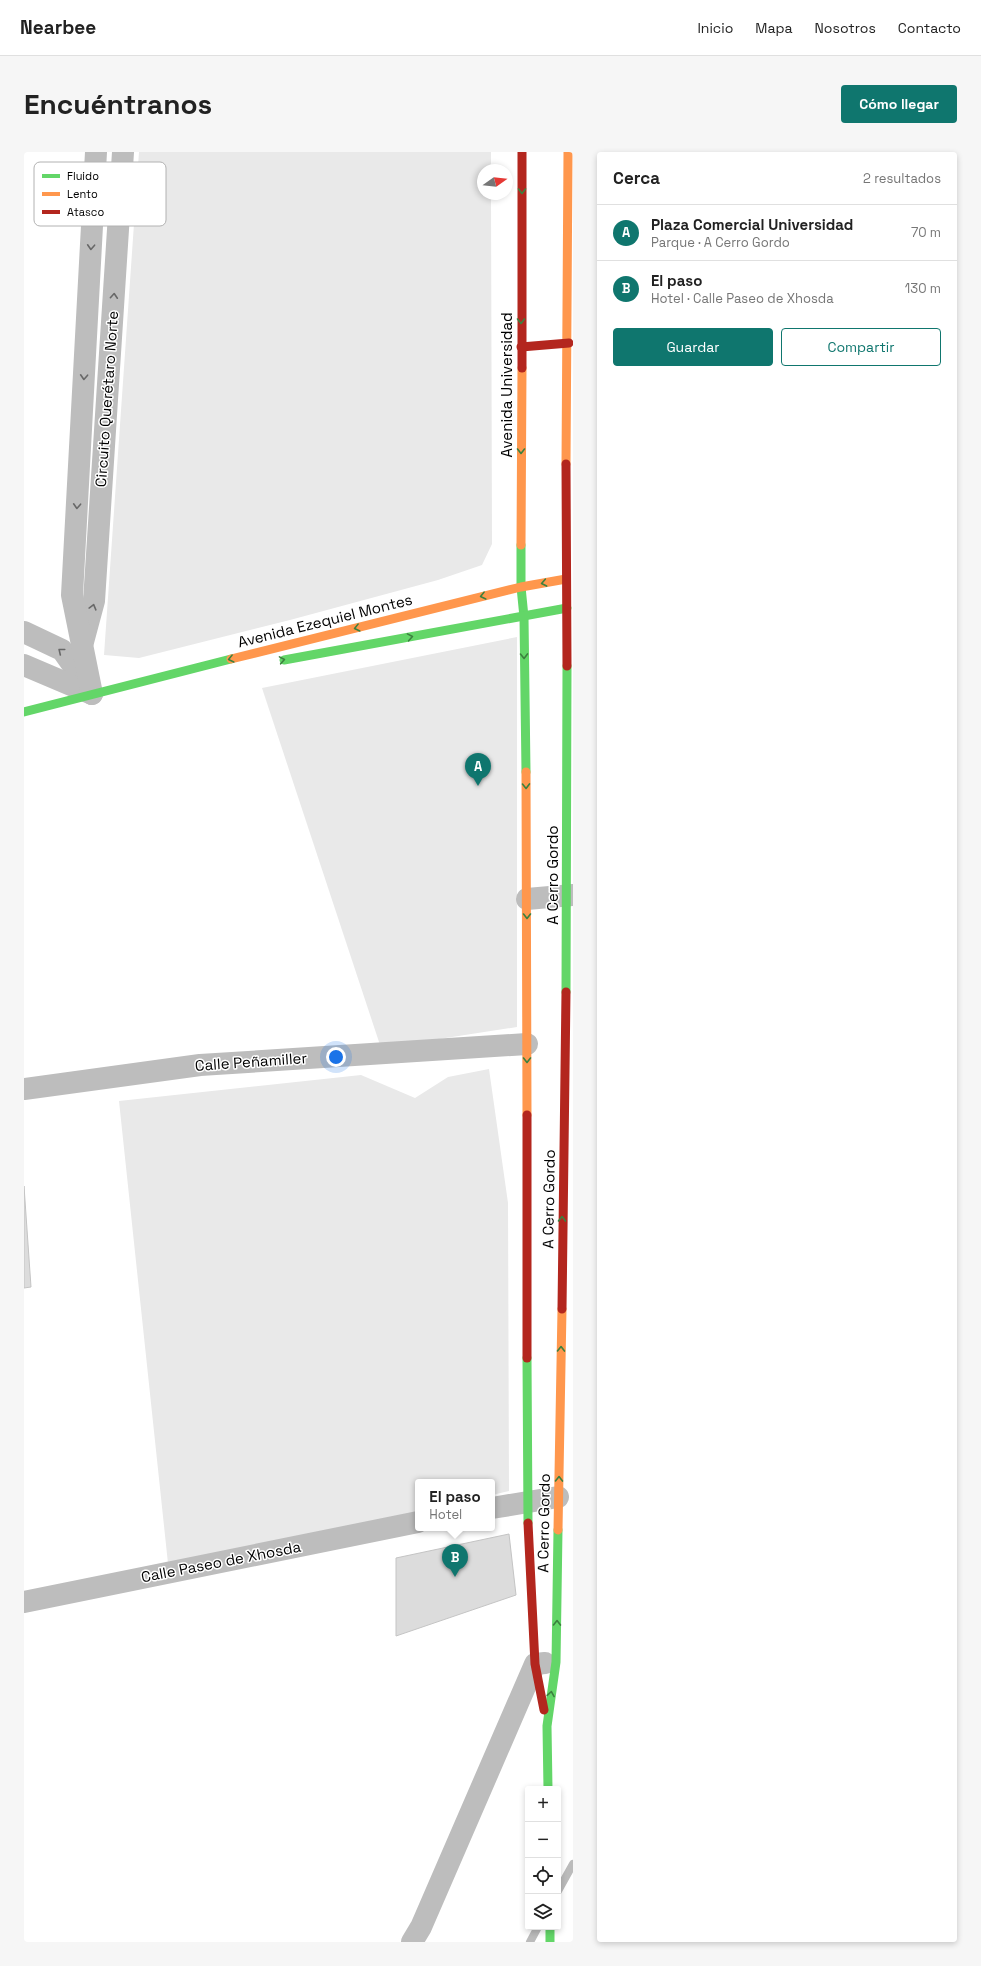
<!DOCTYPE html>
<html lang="es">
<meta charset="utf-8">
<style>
body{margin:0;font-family:"Space Grotesk",sans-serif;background:#f6f6f6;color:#222}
.controls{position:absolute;right:12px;bottom:12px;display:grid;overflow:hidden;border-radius:4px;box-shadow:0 2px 6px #0003}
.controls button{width:36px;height:36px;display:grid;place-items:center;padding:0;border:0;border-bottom:1px solid #e0e0e0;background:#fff;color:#222;font:20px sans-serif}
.compass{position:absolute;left:453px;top:12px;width:36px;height:36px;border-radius:50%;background:#fff;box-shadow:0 2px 6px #0003;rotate:75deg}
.you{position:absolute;left:312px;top:905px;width:14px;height:14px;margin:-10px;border:3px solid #fff;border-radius:50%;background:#1a73e8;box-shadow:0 0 0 6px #1a73e833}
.badge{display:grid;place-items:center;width:26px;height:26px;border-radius:50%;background:#0f766e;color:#fff;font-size:13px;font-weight:700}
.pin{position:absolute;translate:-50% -33px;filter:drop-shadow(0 1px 2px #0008)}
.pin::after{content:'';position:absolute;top:21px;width:14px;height:12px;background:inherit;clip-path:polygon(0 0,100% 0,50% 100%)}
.popup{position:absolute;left:391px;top:1327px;width:80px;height:52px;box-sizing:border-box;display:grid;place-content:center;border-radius:4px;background:#fff;filter:drop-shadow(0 1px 3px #0005);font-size:13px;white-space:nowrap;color:#767676}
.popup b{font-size:15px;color:#222}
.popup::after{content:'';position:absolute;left:50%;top:100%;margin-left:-8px;border:8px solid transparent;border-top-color:#fff}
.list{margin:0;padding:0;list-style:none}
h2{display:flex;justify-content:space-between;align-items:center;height:52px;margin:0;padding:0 16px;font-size:17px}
h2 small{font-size:13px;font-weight:400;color:#767676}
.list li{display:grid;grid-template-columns:26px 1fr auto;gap:12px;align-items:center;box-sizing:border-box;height:56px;padding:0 16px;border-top:1px solid #e0e0e0}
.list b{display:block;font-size:15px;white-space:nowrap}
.list p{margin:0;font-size:13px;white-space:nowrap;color:#767676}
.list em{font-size:13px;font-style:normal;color:#767676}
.actions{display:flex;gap:8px;padding:12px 16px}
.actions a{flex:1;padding:9px 0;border:1px solid #0f766e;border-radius:4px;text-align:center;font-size:14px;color:#0f766e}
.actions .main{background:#0f766e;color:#fff}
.icon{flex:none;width:22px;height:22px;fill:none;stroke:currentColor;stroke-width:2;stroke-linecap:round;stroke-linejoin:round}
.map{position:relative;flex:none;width:549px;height:1790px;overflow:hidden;border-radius:4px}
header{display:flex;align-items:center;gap:24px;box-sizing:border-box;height:56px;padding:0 20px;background:#fff;border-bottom:1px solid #e0e0e0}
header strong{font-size:19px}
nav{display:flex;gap:22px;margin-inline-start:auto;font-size:14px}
.intro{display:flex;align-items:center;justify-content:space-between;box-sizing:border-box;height:96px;padding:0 24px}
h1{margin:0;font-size:28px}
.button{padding:10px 18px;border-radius:4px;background:#0f766e;color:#fff;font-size:14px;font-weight:700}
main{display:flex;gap:24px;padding:0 24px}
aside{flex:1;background:#fff;border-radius:4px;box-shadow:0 2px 6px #0003}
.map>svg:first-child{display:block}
</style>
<header>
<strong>Nearbee</strong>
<nav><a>Inicio</a><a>Mapa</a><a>Nosotros</a><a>Contacto</a></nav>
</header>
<div class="intro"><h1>Encuéntranos</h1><a class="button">Cómo llegar</a></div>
<main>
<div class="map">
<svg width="549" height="1790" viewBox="0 0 549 1790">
<rect width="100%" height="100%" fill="#fff"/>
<g fill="#e9e9e9">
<polygon points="115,0 467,0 467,18 459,18 459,42 467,42 468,392 458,413 414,428 266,468 115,506 80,503"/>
<polygon points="493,485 493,875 357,896 238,536"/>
<polygon points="465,917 484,1051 485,1339 468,1343 468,1330 394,1330 394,1361 145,1421 95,949 337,923 391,946 424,925"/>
</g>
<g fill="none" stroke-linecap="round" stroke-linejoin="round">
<g stroke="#bbb" stroke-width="8">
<polyline points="534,1739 549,1712"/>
<polyline points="506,1790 514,1775"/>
</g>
</g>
<g fill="#dcdcdc" stroke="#c4c4c4">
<polygon points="0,1034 7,1135 0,1136"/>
<polygon points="485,1382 492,1443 372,1484 372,1406"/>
</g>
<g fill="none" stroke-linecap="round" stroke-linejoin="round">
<g stroke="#bdbdbd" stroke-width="22">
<polyline points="0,480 38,498 62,532"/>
<polyline points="59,490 70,449 99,0"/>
<polyline points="0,513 68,542"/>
<polyline points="68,542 48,443 72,0"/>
<polyline points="503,747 549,743"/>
<polyline points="0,937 176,913 503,892"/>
<polyline points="468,1356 534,1345"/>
<polyline points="0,1450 394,1370"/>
<polyline points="388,1790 397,1775 511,1512 521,1511"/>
</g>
<g stroke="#63d668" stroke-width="9">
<polyline points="497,393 497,435 500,465 502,620"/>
<polyline points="260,508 543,456"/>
<polyline points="0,560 207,507"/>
<polyline points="542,840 543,514"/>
<polyline points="503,1206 504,1371"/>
<polyline points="524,1637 523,1574 532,1510 534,1378"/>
<polyline points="526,1775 526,1790"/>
</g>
<g stroke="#ff974d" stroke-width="9">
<polyline points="542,312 544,0"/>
<polyline points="497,393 498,216"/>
<polyline points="207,507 497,435 542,427"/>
<polyline points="502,620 503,963"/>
<polyline points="534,1378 538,1157"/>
</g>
<g stroke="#b3261e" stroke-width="9">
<polyline points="497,195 545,191"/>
<polyline points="498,216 498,0"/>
<polyline points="542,312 543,514"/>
<polyline points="503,963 503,1206"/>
<polyline points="538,1157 542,840"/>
<polyline points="504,1371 511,1512 520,1558"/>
</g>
</g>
<defs><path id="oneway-chevron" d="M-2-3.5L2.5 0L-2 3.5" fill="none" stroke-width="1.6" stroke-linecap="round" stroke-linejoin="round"/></defs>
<g stroke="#3b803e">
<use href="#oneway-chevron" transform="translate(498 39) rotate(90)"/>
<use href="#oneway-chevron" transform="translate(497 169) rotate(90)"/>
<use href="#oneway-chevron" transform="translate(497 299) rotate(90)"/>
<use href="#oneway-chevron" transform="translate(520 431) rotate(169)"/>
<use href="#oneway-chevron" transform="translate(459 444) rotate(166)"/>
<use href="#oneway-chevron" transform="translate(333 476) rotate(166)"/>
<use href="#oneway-chevron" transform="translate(386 485) rotate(-10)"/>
<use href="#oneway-chevron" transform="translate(500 504) rotate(89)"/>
<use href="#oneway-chevron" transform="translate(207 507) rotate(166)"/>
<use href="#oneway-chevron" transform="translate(258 508) rotate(-10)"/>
<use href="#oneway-chevron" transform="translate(502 634) rotate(89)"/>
<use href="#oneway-chevron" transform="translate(503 764) rotate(90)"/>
<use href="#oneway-chevron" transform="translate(503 908) rotate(90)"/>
<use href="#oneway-chevron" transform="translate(538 1067) rotate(-89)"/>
<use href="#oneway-chevron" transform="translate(537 1197) rotate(-89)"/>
<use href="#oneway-chevron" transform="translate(535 1327) rotate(-89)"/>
<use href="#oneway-chevron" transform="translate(533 1471) rotate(-89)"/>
<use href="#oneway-chevron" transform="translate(527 1542) rotate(-81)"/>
</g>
<g stroke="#686868">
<use href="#oneway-chevron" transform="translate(67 95) rotate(93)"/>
<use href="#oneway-chevron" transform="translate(90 144) rotate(-86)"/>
<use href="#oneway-chevron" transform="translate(60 225) rotate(93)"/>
<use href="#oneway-chevron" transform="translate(53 354) rotate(93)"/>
<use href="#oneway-chevron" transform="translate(69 455) rotate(-75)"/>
<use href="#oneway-chevron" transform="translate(37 499) rotate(-141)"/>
</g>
<g text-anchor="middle" stroke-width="3" stroke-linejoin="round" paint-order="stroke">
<g font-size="15" fill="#000" stroke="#fff">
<text transform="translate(483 233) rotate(-90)" y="5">Avenida Universidad</text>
<text transform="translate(83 247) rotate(-86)" y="5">Circuito Querétaro Norte</text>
<text transform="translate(301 469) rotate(-14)" y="5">Avenida Ezequiel Montes</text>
<text transform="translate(529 723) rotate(-90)" y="5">A Cerro Gordo</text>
<text transform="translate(227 910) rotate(-4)" y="5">Calle Peñamiller</text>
<text transform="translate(525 1047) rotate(-89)" y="5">A Cerro Gordo</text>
<text transform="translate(520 1371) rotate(-89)" y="5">A Cerro Gordo</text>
<text transform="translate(197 1410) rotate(-11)" y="5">Calle Paseo de Xhosda</text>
</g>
</g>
<rect x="10" y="10" width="132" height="64" rx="6" fill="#fff" stroke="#b2b2b2" stroke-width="1"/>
<rect x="18" y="22" width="18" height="4" fill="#63d668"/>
<rect x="18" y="40" width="18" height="4" fill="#ff974d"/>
<rect x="18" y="58" width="18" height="4" fill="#b3261e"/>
<g font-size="11" fill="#000">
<text x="43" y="28">Fluido</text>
<text x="43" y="46">Lento</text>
<text x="43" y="64">Atasco</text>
</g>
</svg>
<div class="controls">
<button>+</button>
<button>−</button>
<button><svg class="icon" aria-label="locate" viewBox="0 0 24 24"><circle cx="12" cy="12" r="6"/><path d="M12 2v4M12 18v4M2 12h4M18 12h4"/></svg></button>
<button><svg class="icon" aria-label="layers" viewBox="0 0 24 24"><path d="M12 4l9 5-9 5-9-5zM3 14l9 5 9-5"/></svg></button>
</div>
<svg class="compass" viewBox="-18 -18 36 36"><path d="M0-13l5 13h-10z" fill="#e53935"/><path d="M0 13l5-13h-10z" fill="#767676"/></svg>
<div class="you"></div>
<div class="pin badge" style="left:454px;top:634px">A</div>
<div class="pin badge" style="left:431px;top:1425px">B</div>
<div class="popup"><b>El paso</b>Hotel</div>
</div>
<aside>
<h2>Cerca<small>2 resultados</small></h2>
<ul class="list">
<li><span class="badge">A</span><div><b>Plaza Comercial Universidad</b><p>Parque · A Cerro Gordo</p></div><em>70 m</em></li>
<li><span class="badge">B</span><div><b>El paso</b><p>Hotel · Calle Paseo de Xhosda</p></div><em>130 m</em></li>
</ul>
<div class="actions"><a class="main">Guardar</a><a>Compartir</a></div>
</aside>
</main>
